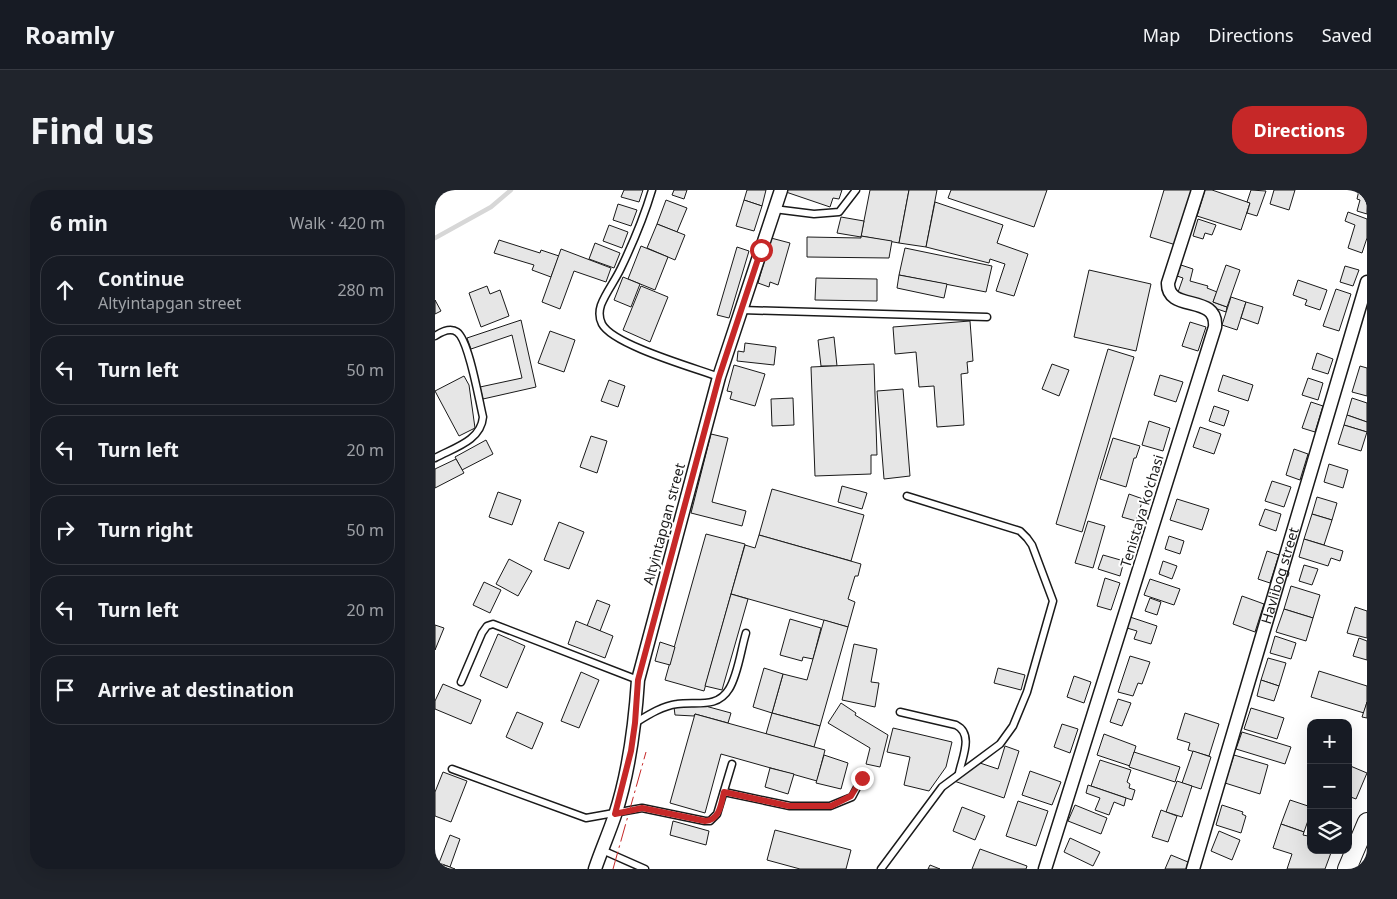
<!DOCTYPE html>
<meta charset="utf-8">
<style>
body{margin:0;font-family:"Noto Sans",sans-serif;background:#20242c;color:#f1f3f6}
.controls{position:absolute;right:15px;bottom:15px;display:grid;overflow:hidden;border-radius:10px;box-shadow:0 5px 20px #0002}
.controls button{width:45px;height:45px;display:grid;place-items:center;padding:0;border:0;border-bottom:1px solid #363941;background:#171b24;color:#f1f3f6;font:25px sans-serif}
.stop{position:absolute;width:15px;height:15px;margin:-11px;border:4px solid #c62828;border-radius:50%;background:#fff}
.stop.end{background:#c62828;border-color:#fff;box-shadow:0 1px 5px #0008}
.list{margin:0;padding:0;list-style:none}
h2{display:flex;justify-content:space-between;align-items:center;height:65px;margin:0;padding:0 20px;font-size:21px}
h2 small{font-size:16px;font-weight:400;color:#9ea1a6}
.list li{display:grid;grid-template-columns:32px 1fr auto;gap:15px;align-items:center;box-sizing:border-box;height:70px;margin:0 10px 10px;padding:0 10px;border:1px solid #363941;border-radius:20px}
.list b{display:block;font-size:19px;white-space:nowrap}
.list p{margin:0;font-size:16px;white-space:nowrap;color:#9ea1a6}
.list em{font-size:16px;font-style:normal;color:#9ea1a6}
.icon{flex:none;width:28px;height:28px;fill:none;stroke:currentColor;stroke-width:2;stroke-linecap:round;stroke-linejoin:round}
.map{position:relative;flex:none;width:932px;height:679px;overflow:hidden;border-radius:20px}
header{display:flex;align-items:center;gap:30px;box-sizing:border-box;height:70px;padding:0 25px;background:#171b24;border-bottom:1px solid #363941}
header strong{font-size:24px}
nav{display:flex;gap:28px;margin-inline-start:auto;font-size:18px}
.intro{display:flex;align-items:center;justify-content:space-between;box-sizing:border-box;height:120px;padding:0 30px}
h1{margin:0;font-size:35px}
.button{padding:12px 22px;border-radius:20px;background:#c62828;color:#fff;font-size:18px;font-weight:700}
main{display:flex;gap:30px;padding:0 30px}
aside{flex:1;background:#171b24;border-radius:20px;box-shadow:0 5px 20px #0002}
.map>svg:first-child{display:block}
</style>
<header>
<strong>Roamly</strong>
<nav><a>Map</a><a>Directions</a><a>Saved</a></nav>
</header>
<div class="intro"><h1>Find us</h1><a class="button">Directions</a></div>
<main>
<aside>
<h2>6 min<small>Walk · 420 m</small></h2>
<ul class="list">
<li><svg class="icon" aria-label="ahead" viewBox="0 0 24 24"><path d="M12 20V5M6 11l6-6 6 6"/></svg><div><b>Continue</b><p>Altyintapgan street</p></div><em>280 m</em></li>
<li><svg class="icon" aria-label="left" viewBox="0 0 24 24"><path d="M17 20v-9H6M10 6l-5 5 5 5"/></svg><div><b>Turn left</b></div><em>50 m</em></li>
<li><svg class="icon" aria-label="left" viewBox="0 0 24 24"><path d="M17 20v-9H6M10 6l-5 5 5 5"/></svg><div><b>Turn left</b></div><em>20 m</em></li>
<li><svg class="icon" aria-label="right" viewBox="0 0 24 24"><path d="M7 20v-9h11M14 6l5 5-5 5"/></svg><div><b>Turn right</b></div><em>50 m</em></li>
<li><svg class="icon" aria-label="left" viewBox="0 0 24 24"><path d="M17 20v-9H6M10 6l-5 5 5 5"/></svg><div><b>Turn left</b></div><em>20 m</em></li>
<li><svg class="icon" aria-label="arrive" viewBox="0 0 24 24"><path d="M6 21V4h12l-3 4 3 4H6"/></svg><div><b>Arrive at destination</b></div></li>
</ul>
</aside>
<div class="map">
<svg width="932" height="679" viewBox="0 0 932 679">
<rect width="100%" height="100%" fill="#fff"/>
<g fill="none" stroke-linecap="round" stroke-linejoin="round">
<polyline stroke="#d7d7d7" stroke-width="4.5" points="0,48 56,17 76,0"/>
</g>
<g fill="#e6e6e6" stroke="#1a1a1a">
<polygon points="189,0 208,0 204,12 186,7"/>
<polygon points="239,0 252,0 249,9 237,5"/>
<polygon points="312,0 331,0 327,16 309,10"/>
<polygon points="348,0 407,0 404,9 398,8 395,17 348,1"/>
<polygon points="435,0 474,0 464,53 426,46"/>
<polygon points="474,0 502,0 491,57 464,53"/>
<polygon points="516,0 612,0 599,37 513,8"/>
<polygon points="729,0 758,0 741,55 715,47"/>
<polygon points="770,0 777,0 815,13 806,40 762,26"/>
<polygon points="816,0 831,1 822,26 812,23 815,13 812,12"/>
<polygon points="839,0 860,0 854,20 835,14"/>
<polygon points="924,0 932,0 932,24 922,21 925,10 922,9"/>
<polygon points="231,10 252,18 242,42 222,34"/>
<polygon points="309,10 327,16 319,41 301,36"/>
<polygon points="500,12 568,35 562,53 593,64 579,106 561,101 570,74 555,69 554,73 491,57"/>
<polygon points="183,14 202,20 196,36 178,30"/>
<polygon points="913,22 932,29 932,48 927,63 913,58 920,35 910,31"/>
<polygon points="406,27 429,31 426,47 402,43"/>
<polygon points="763,29 781,35 777,45 770,43 768,49 758,46"/>
<polygon points="222,34 250,45 240,70 212,58"/>
<polygon points="174,35 193,42 187,58 168,51"/>
<polygon points="426,46 457,51 454,68 372,67 372,47 426,48"/>
<polygon points="336,48 355,53 343,95 335,92 334,97 323,93"/>
<polygon points="64,50 105,63 106,60 124,66 116,87 97,80 99,75 59,63"/>
<polygon points="160,53 185,63 179,78 154,69"/>
<polygon points="206,56 233,67 220,100 193,89"/>
<polygon points="302,57 314,61 294,128 282,125"/>
<polygon points="470,58 557,76 551,102 464,85"/>
<polygon points="126,59 176,78 171,92 139,81 125,119 107,112"/>
<polygon points="746,75 758,79 755,91 773,96 772,98 782,102 778,112 792,117 791,122 742,105 748,88 742,86"/>
<polygon points="791,75 805,80 792,117 778,112"/>
<polygon points="910,76 924,80 918,96 905,92"/>
<polygon points="654,80 716,94 701,161 639,147"/>
<polygon points="464,85 512,94 509,108 462,98"/>
<polygon points="188,87 205,94 196,117 179,110"/>
<polygon points="381,88 442,89 442,111 380,110"/>
<polygon points="863,90 892,100 885,120 870,115 872,110 858,105"/>
<polygon points="52,96 55,104 65,100 74,126 46,137 34,103"/>
<polygon points="206,96 233,107 215,152 188,140"/>
<polygon points="901,99 916,104 904,141 888,136"/>
<polygon points="796,107 811,112 802,140 787,135"/>
<polygon points="0,110 6,121 0,124"/>
<polygon points="811,112 828,117 823,134 806,128"/>
<polygon points="86,130 101,197 48,209 45,197 87,188 77,145 36,159 32,148"/>
<polygon points="535,131 538,171 532,172 533,183 526,184 529,235 502,237 499,196 484,197 481,162 460,164 458,137"/>
<polygon points="755,132 771,137 763,161 747,156"/>
<polygon points="115,141 140,150 129,182 103,173"/>
<polygon points="399,147 402,176 386,176 383,150"/>
<polygon points="310,153 341,157 339,175 302,171 303,161 309,162"/>
<polygon points="673,159 699,167 647,342 621,334"/>
<polygon points="882,163 898,169 893,184 877,179"/>
<polygon points="439,174 442,265 436,265 436,284 380,286 376,177"/>
<polygon points="617,174 634,180 624,206 607,199"/>
<polygon points="299,175 330,184 320,216 295,209 297,202 292,201"/>
<polygon points="925,176 932,178 932,206 917,202"/>
<polygon points="725,185 748,192 741,212 719,205"/>
<polygon points="788,185 818,195 813,211 783,201"/>
<polygon points="29,186 34,195 40,238 24,246 0,201"/>
<polygon points="873,188 888,193 883,210 867,205"/>
<polygon points="174,190 190,196 183,217 166,211"/>
<polygon points="468,199 475,286 449,289 442,201"/>
<polygon points="358,208 359,235 337,236 336,209"/>
<polygon points="917,208 932,213 932,232 912,225"/>
<polygon points="876,212 888,216 880,242 867,238"/>
<polygon points="779,216 794,221 789,236 774,231"/>
<polygon points="912,225 932,232 932,242 909,235"/>
<polygon points="714,231 735,238 728,261 707,255"/>
<polygon points="909,235 932,242 926,261 903,254"/>
<polygon points="765,237 786,244 779,264 758,257"/>
<polygon points="276,244 293,248 277,312 311,321 307,336 256,323"/>
<polygon points="156,246 172,251 162,283 145,277"/>
<polygon points="678,248 705,256 701,268 699,268 691,297 665,289"/>
<polygon points="51,250 58,264 27,280 20,267"/>
<polygon points="859,259 873,264 865,290 851,285"/>
<polygon points="21,269 29,283 0,298 0,279"/>
<polygon points="894,274 913,280 908,298 889,292"/>
<polygon points="837,291 856,297 849,317 830,311"/>
<polygon points="407,296 432,303 427,319 403,312"/>
<polygon points="337,299 429,325 416,371 324,345"/>
<polygon points="63,302 86,310 77,335 54,327"/>
<polygon points="694,304 708,309 701,331 687,327"/>
<polygon points="882,307 902,313 897,330 877,324"/>
<polygon points="742,309 774,319 767,340 735,330"/>
<polygon points="830,319 846,324 841,341 824,335"/>
<polygon points="877,324 897,330 889,355 869,349"/>
<polygon points="653,331 670,336 658,378 640,373"/>
<polygon points="124,332 149,342 134,379 109,370"/>
<polygon points="271,344 310,354 269,501 230,490"/>
<polygon points="324,345 426,374 423,386 420,386 413,409 420,412 413,437 296,404 310,355 320,358"/>
<polygon points="734,346 749,351 745,364 730,359"/>
<polygon points="869,349 908,361 905,371 896,368 893,376 864,367"/>
<polygon points="832,361 844,365 835,393 823,389"/>
<polygon points="668,365 689,371 685,386 663,379"/>
<polygon points="74,369 97,381 83,406 61,394"/>
<polygon points="728,371 742,376 737,389 724,384"/>
<polygon points="869,375 883,379 877,395 864,391"/>
<polygon points="670,388 685,393 676,420 662,416"/>
<polygon points="715,389 745,399 739,415 709,405"/>
<polygon points="49,392 66,400 55,423 38,415"/>
<polygon points="856,396 885,405 878,428 849,419"/>
<polygon points="296,404 313,409 287,500 270,496"/>
<polygon points="807,406 829,414 820,442 798,434"/>
<polygon points="715,408 726,412 722,425 710,421"/>
<polygon points="162,410 175,415 165,441 152,436"/>
<polygon points="920,417 932,421 932,448 912,443"/>
<polygon points="849,419 878,428 871,451 841,442"/>
<polygon points="695,427 722,436 716,454 699,449 702,441 692,438"/>
<polygon points="355,429 386,438 378,469 368,467 367,471 345,465"/>
<polygon points="389,430 413,437 385,536 337,523 348,484 372,490"/>
<polygon points="141,431 178,446 170,468 133,454"/>
<polygon points="0,435 9,438 0,460"/>
<polygon points="63,444 90,456 72,498 45,486"/>
<polygon points="840,446 861,453 856,469 835,463"/>
<polygon points="924,448 932,451 932,470 918,466"/>
<polygon points="225,452 240,457 235,475 220,471"/>
<polygon points="419,454 442,459 436,492 444,493 440,517 407,510"/>
<polygon points="695,466 715,472 707,494 703,493 698,506 683,502"/>
<polygon points="833,468 851,473 844,496 826,490"/>
<polygon points="329,478 348,484 337,523 318,517"/>
<polygon points="563,478 590,485 586,500 559,493"/>
<polygon points="884,481 932,496 932,512 929,523 876,507"/>
<polygon points="146,482 164,490 144,538 126,531"/>
<polygon points="639,486 656,492 649,513 632,507"/>
<polygon points="826,490 844,496 839,511 822,506"/>
<polygon points="8,494 46,510 36,534 0,519 0,511"/>
<polygon points="683,509 696,513 687,536 675,532"/>
<polygon points="932,512 932,528 927,527"/>
<polygon points="406,513 421,523 420,525 453,545 445,577 431,574 435,558 393,533"/>
<polygon points="263,514 296,523 293,533 260,524 259,526 240,525 239,517"/>
<polygon points="816,518 849,528 842,549 809,539"/>
<polygon points="82,522 108,533 97,559 71,547"/>
<polygon points="337,523 385,536 379,557 331,544"/>
<polygon points="750,523 784,534 774,566 753,560 755,553 742,549"/>
<polygon points="260,524 390,560 382,591 286,564 270,623 235,613"/>
<polygon points="627,534 643,539 635,563 619,557"/>
<polygon points="458,538 517,552 511,577 494,601 469,595 475,567 452,562"/>
<polygon points="807,542 856,557 850,574 801,559"/>
<polygon points="669,544 701,556 695,576 662,565"/>
<polygon points="570,556 584,561 569,608 519,591 545,573 563,579"/>
<polygon points="758,561 776,567 766,599 747,593"/>
<polygon points="699,562 745,577 740,592 694,577"/>
<polygon points="389,565 413,573 406,599 381,593"/>
<polygon points="799,565 833,575 825,604 790,593"/>
<polygon points="665,570 696,580 692,592 695,594 694,598 700,600 697,610 656,596"/>
<polygon points="913,575 932,583 921,609 913,606"/>
<polygon points="335,578 359,584 353,604 330,597"/>
<polygon points="595,581 626,592 617,615 587,605"/>
<polygon points="8,582 32,591 16,632 0,626 0,602"/>
<polygon points="742,591 757,596 747,627 731,622"/>
<polygon points="653,595 691,608 689,616 679,612 674,625 660,620 665,608 651,603"/>
<polygon points="855,610 876,617 876,622 869,642 846,634"/>
<polygon points="583,611 613,621 601,656 571,646"/>
<polygon points="640,615 672,628 666,644 633,631"/>
<polygon points="787,615 808,622 807,624 811,626 806,643 781,635"/>
<polygon points="527,617 550,626 540,650 518,641"/>
<polygon points="726,620 742,626 733,652 717,647"/>
<polygon points="238,631 274,641 271,655 235,645"/>
<polygon points="846,634 869,642 868,645 873,646 876,638 876,660 897,660 890,679 852,679 857,664 838,658"/>
<polygon points="340,640 416,660 411,679 365,679 332,670"/>
<polygon points="784,641 805,650 797,670 776,661"/>
<polygon points="15,645 25,649 15,677 4,673"/>
<polygon points="635,648 665,662 658,676 629,662"/>
<polygon points="545,659 592,676 591,679 537,679"/>
<polygon points="736,665 753,672 751,679 730,679"/>
<polygon points="9,675 15,677 20,679 7,679"/>
<polygon points="495,675 505,679 493,679"/>
</g>
<g fill="none" stroke-linecap="round" stroke-linejoin="round">
<defs>
<g id="lane">
<path d="M217 0C209 27 198 53 186 78 180 91 171 102 166 115 164 121 164 128 167 134 178 155 260 178 284 187"/>
<polyline points="339,19 379,24 404,22 421,0"/>
<polyline points="307,120 552,127"/>
<path d="M0 146C6 142 15 137 22 142 34 150 44 211 48 227 46 251 18 258 0 268"/>
<polyline points="26,492 47,443 52,436 58,434 203,490"/>
<path d="M465 522 521 535C539 544 527 568 524 583"/>
<path d="M200 533C213 525 227 516 242 514 261 511 282 519 294 499 303 485 306 459 311 443"/>
<polyline points="17,579 151,628 207,618 270,631 275,631 282,624 297,574"/>
<polyline points="289,602 355,616 395,616 417,607 427,588"/>
<polyline points="167,660 210,679"/>
<polyline points="446,679 507,597 565,554 578,536 592,502 618,411 597,355 592,348 585,341 472,306"/>
</g>
<g id="street">
<path d="M160 679C166 661 174 643 180 625 194 582 200 536 203 490L284 187 346 0"/>
<path d="M610 679 780 137C783 103 732 123 733 93L763 0"/>
<path id="s1" d="M758 679 932 92"/>
</g>
<polyline id="secondary" points="912,679 932,632"/>
</defs>
<use href="#lane" stroke="#1a1a1a" stroke-width="9"/>
<use href="#street" stroke="#1a1a1a" stroke-width="15"/>
<use href="#secondary" stroke="#1a1a1a" stroke-width="20"/>
<use href="#lane" stroke="#fff" stroke-width="6"/>
<use href="#street" stroke="#fff" stroke-width="12"/>
<use href="#secondary" stroke="#fff" stroke-width="18"/>
<polyline stroke="#c62828" stroke-width="1" stroke-dasharray="18 4 2.5 4" stroke-linecap="butt" points="178,679 211,562"/>
</g>
<g fill="none" stroke-linecap="round" stroke-linejoin="round">
<path stroke="#c62828" stroke-width="6" d="M326 60 284 187 203 490 200 533 196 561 180 624 207 618 270 631C285 630 286 614 289 602L354 616H396L416 606 427 588"/>
</g>
<g text-anchor="middle" stroke-width="4" stroke-linejoin="round" paint-order="stroke">
<g font-size="14" fill="#1a1a1a" stroke="#fff">
<text transform="translate(707 321) rotate(-73)" y="5">Tenistaya ko'chasi</text>
<text transform="translate(229 334) rotate(-75)" y="5">Altyintapgan street</text>
<text dy="5" stroke="none"><textPath href="#s1" startOffset="306">Hаvlibog street</textPath></text>
</g>
</g>
</svg>
<div class="controls">
<button>+</button>
<button>−</button>
<button><svg class="icon" aria-label="layers" viewBox="0 0 24 24"><path d="M12 4l9 5-9 5-9-5zM3 14l9 5 9-5"/></svg></button>
</div>
<div class="stop" style="left:326px;top:60px"></div>
<div class="stop end" style="left:427px;top:588px"></div>
</div>
</main>
